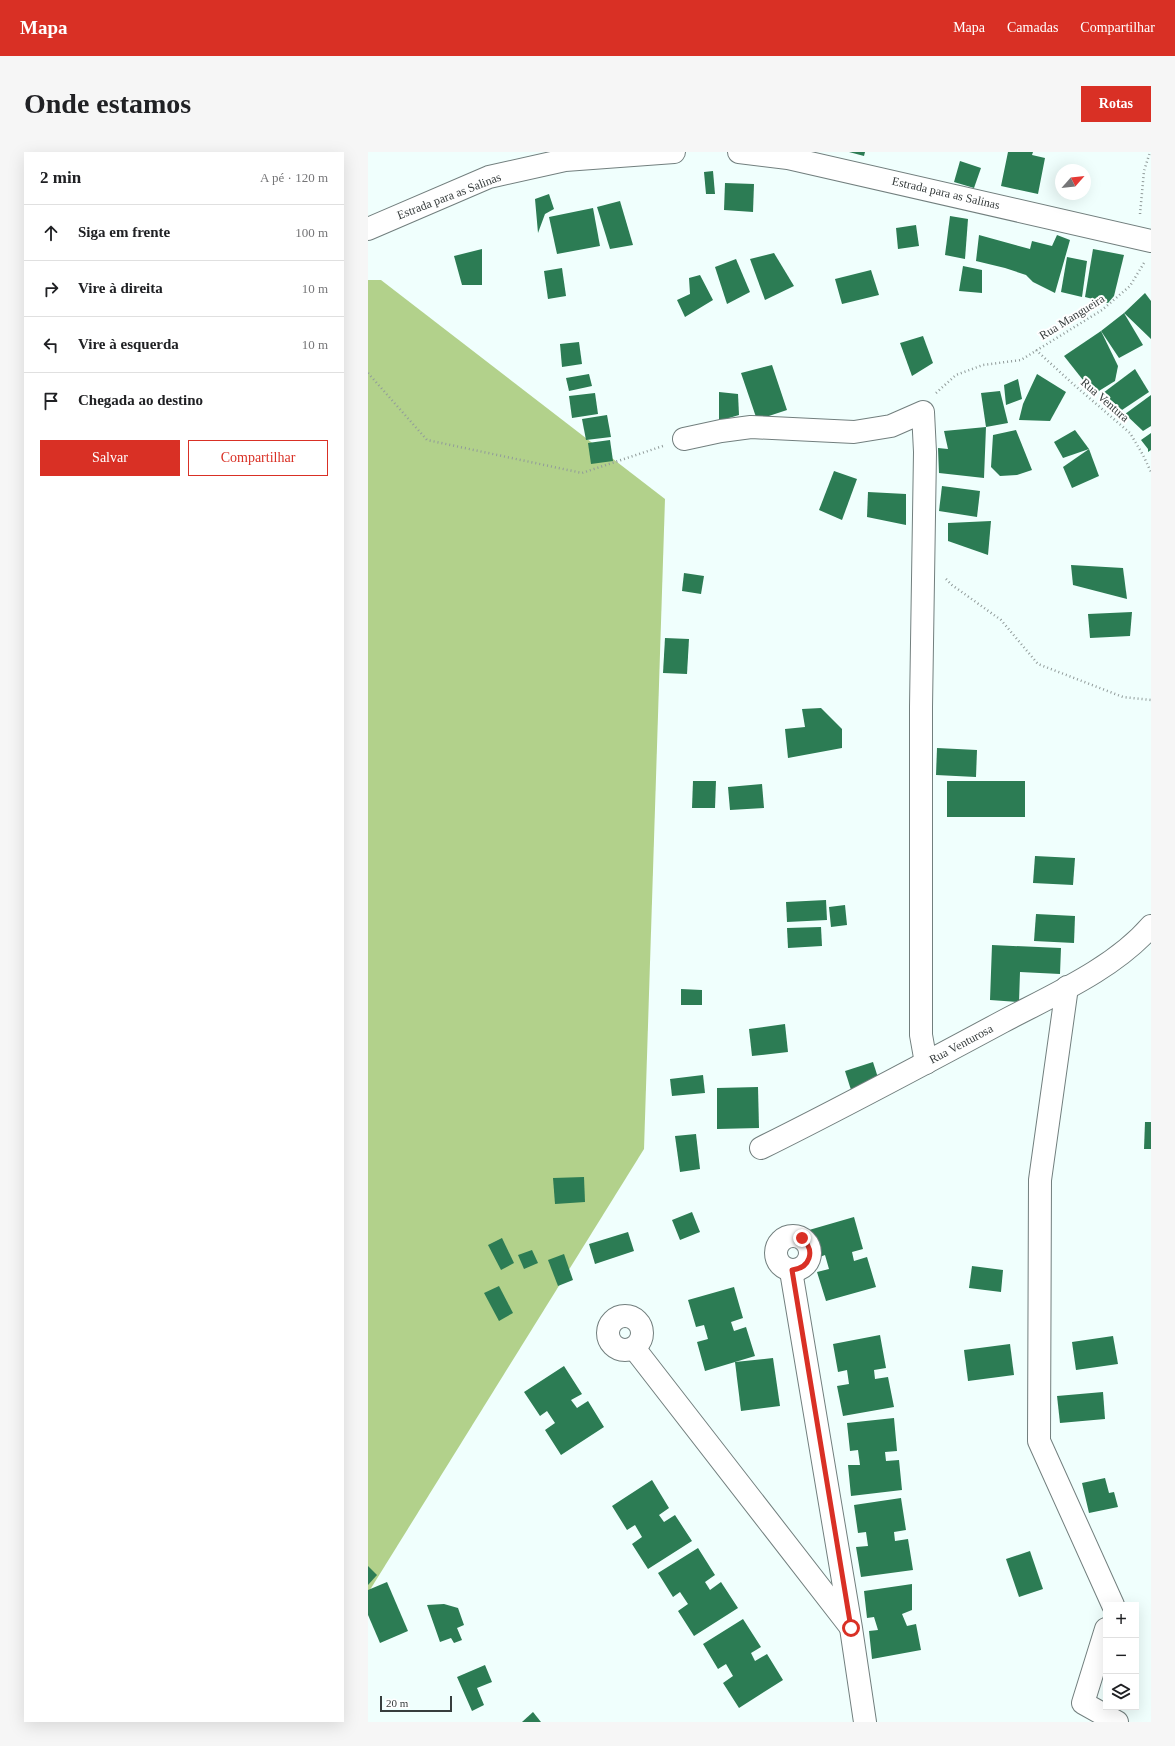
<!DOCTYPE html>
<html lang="pt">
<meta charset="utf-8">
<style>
body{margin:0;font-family:"Times New Roman",serif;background:#f6f6f6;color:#202124}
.controls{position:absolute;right:12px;bottom:12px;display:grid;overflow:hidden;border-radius:0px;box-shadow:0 4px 16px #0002}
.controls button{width:36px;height:36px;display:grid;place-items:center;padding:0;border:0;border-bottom:1px solid #e0e0e0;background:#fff;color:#202124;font:20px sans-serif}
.compass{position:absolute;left:687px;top:12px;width:36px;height:36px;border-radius:50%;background:#fff;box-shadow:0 4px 16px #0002;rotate:63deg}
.scale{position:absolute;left:12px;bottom:10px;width:72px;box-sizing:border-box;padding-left:4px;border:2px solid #373d3d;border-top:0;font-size:11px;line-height:14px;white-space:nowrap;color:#373d3d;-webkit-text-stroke:3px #fff;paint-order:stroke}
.stop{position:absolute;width:12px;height:12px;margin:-9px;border:3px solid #d93025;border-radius:50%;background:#fff}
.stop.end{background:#d93025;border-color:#fff;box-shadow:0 1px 4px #0008}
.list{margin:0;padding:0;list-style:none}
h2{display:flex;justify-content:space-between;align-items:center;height:52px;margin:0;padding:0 16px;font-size:17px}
h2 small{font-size:13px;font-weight:400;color:#757577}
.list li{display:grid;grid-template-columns:26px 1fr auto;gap:12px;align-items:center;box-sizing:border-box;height:56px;padding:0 16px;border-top:1px solid #e0e0e0}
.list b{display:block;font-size:15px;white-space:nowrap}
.list em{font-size:13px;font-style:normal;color:#757577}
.actions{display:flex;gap:8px;padding:12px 16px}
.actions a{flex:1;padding:9px 0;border:1px solid #d93025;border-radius:0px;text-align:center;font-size:14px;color:#d93025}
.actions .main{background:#d93025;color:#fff}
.icon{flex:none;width:22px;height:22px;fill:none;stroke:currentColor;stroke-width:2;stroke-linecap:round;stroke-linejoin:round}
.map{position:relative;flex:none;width:783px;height:1570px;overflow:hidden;border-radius:0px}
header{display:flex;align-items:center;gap:24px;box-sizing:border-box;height:56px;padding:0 20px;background:#d93025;color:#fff}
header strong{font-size:19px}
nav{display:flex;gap:22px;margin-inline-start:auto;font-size:14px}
.intro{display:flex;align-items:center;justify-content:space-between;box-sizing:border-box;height:96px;padding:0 24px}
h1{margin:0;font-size:28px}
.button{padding:10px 18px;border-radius:0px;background:#d93025;color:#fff;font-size:14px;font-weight:700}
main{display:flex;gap:24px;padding:0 24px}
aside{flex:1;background:#fff;border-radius:0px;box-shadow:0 4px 16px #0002}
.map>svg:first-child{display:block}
</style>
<header>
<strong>Mapa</strong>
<nav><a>Mapa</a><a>Camadas</a><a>Compartilhar</a></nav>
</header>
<div class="intro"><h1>Onde estamos</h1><a class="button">Rotas</a></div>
<main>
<aside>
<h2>2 min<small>A pé · 120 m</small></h2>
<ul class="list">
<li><svg class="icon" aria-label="ahead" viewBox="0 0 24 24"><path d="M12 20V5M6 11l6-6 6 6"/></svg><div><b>Siga em frente</b></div><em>100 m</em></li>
<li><svg class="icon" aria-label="right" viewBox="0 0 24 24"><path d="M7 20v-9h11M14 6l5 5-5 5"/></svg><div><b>Vire à direita</b></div><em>10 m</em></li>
<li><svg class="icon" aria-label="left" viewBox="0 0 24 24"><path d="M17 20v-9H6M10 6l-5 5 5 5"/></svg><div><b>Vire à esquerda</b></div><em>10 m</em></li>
<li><svg class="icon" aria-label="arrive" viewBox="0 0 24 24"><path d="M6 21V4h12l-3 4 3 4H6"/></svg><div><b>Chegada ao destino</b></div></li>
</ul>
<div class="actions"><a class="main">Salvar</a><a>Compartilhar</a></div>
</aside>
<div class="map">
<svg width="783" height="1570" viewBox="0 0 783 1570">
<rect width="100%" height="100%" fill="#f0fffd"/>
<polygon fill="#b2d18b" points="0,128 13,128 297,347 276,997 0,1441"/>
<g fill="#2c7c54">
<polygon points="481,0 497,0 496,4"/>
<polygon points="640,0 665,0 664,3 677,6 670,42 633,34"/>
<polygon points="592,9 613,16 606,36 586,30"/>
<polygon points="345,19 347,42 338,42 336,20"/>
<polygon points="357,31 386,32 385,60 356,58"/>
<polygon points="181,42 186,57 177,62 170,81 167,47"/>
<polygon points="252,49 265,93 242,97 229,55"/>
<polygon points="225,56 232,94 189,102 181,65"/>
<polygon points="582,64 600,67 597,107 577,103"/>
<polygon points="548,73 551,94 530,97 528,76"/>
<polygon points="611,83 662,97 664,89 684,94 689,83 702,88 687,141 665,130 658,123 637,116 608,109"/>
<polygon points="114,97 114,133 94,133 86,104"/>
<polygon points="725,97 756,103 746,144 740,151 717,145"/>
<polygon points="406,101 426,134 397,148 382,107"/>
<polygon points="699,105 719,109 714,145 693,140"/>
<polygon points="368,107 382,140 359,152 347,115"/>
<polygon points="595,114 614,118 614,141 591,139"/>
<polygon points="194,116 198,144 180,147 176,119"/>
<polygon points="503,118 511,143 474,152 467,127"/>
<polygon points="332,123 345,148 317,165 309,148 322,142 321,126"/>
<polygon points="777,141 783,149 783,187 756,161 775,193 751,206 733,179 756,161"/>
<polygon points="733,179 750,214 747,229 726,242 696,204"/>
<polygon points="555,184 565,211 544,224 532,191"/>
<polygon points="211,190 214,212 194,215 192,192"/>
<polygon points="404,213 419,258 389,268 373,221"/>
<polygon points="767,217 781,240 754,258 735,241"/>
<polygon points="221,222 224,234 201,239 198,226"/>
<polygon points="669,222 698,240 682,269 651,268 655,252"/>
<polygon points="650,227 654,247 638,253 636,233"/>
<polygon points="632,239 640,271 618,275 613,241"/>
<polygon points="351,240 370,242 371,263 351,269"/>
<polygon points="227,241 230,262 204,266 201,244"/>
<polygon points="783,243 783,274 775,279 757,262"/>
<polygon points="239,263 243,285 218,288 214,267"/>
<polygon points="618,275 616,326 571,321 570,296 580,297 576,279"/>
<polygon points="648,278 664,318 649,323 632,324 623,315 625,283"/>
<polygon points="707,278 721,297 695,306 686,290"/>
<polygon points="783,281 783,298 780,300 780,297 773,288"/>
<polygon points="242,288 245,309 223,312 220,291"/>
<polygon points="721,297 731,324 704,336 695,315"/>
<polygon points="466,319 489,327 474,368 451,358"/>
<polygon points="574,334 612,339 609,365 571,359"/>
<polygon points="500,340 538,342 538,373 499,365"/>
<polygon points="623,369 620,403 580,389 580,371"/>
<polygon points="703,413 755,416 759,447 705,433"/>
<polygon points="316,421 336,424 333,442 314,439"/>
<polygon points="764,460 762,484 722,486 720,462"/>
<polygon points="297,486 321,487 319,522 295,521"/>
<polygon points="453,556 474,577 474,596 420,606 417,577 437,575 434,557"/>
<polygon points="569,596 609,598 608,625 568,623"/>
<polygon points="325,629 348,629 347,656 324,656"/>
<rect x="579" y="629" width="78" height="36"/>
<polygon points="394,632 396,656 362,658 360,635"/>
<polygon points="667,704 707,706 705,733 665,731"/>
<polygon points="458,748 459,768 419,770 418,750"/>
<polygon points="477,753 479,773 463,775 461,755"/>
<polygon points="668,762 707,764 706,791 666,789"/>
<polygon points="453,775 454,794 420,796 419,776"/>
<polygon points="624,793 693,796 692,822 652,820 651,850 622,848"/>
<polygon points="313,837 334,838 334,853 313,853"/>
<polygon points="417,872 420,900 384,904 381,877"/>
<polygon points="505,910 512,932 484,941 477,919"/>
<polygon points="335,923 337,941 304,944 302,927"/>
<polygon points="390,935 391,976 349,977 349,936"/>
<polygon points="777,970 783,970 783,997 776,997"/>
<polygon points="328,982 332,1017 312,1020 307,984"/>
<polygon points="216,1025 217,1050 187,1052 185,1026"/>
<polygon points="324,1060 332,1080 312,1088 304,1068"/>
<polygon points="486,1065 495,1097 484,1100 486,1109 499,1105 508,1135 458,1149 449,1120 461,1117 457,1103 449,1106 441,1078"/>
<polygon points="260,1080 266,1099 227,1112 221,1092"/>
<polygon points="134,1086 146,1111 133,1118 120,1093"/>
<polygon points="164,1098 170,1111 156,1117 150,1103"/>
<polygon points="196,1102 205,1128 190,1134 180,1108"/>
<polygon points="604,1114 635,1118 633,1140 601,1136"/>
<polygon points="131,1134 145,1161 131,1169 116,1141"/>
<polygon points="366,1135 375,1166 363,1170 366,1179 378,1175 387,1204 337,1219 329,1190 340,1187 336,1173 328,1175 320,1148"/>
<polygon points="512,1183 518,1216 506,1218 507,1227 520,1225 526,1255 475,1264 469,1234 481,1232 479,1218 470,1220 465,1192"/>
<polygon points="745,1184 750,1212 708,1218 704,1190"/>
<polygon points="642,1192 646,1223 600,1229 596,1198"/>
<polygon points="405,1206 412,1254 373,1259 367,1210"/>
<polygon points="196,1214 214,1242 203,1248 209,1256 220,1249 236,1275 193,1303 177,1278 187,1271 179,1259 172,1264 156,1240"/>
<polygon points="735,1240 737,1267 692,1271 689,1244"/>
<polygon points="526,1266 529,1299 517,1300 518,1309 531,1308 534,1338 483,1344 480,1313 492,1313 490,1298 482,1299 479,1271"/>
<polygon points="737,1326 741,1341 746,1340 750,1355 721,1361 714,1331"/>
<polygon points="284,1328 301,1356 291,1363 296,1370 307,1363 324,1389 280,1417 264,1392 274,1385 267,1373 259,1378 244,1354"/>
<polygon points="533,1346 538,1378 526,1380 527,1389 540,1387 545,1418 493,1425 488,1395 500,1394 498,1380 490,1381 486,1353"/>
<polygon points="330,1396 347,1423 337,1430 342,1438 353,1430 370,1456 326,1484 310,1459 320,1452 312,1440 305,1445 290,1421"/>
<polygon points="662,1399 675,1437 651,1445 638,1407"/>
<polygon points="0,1414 9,1423 0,1433"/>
<polygon points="19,1430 40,1479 12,1491 0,1463 0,1438"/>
<polygon points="544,1432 544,1458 534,1462 539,1474 548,1472 553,1498 504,1507 501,1479 510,1478 506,1465 499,1466 496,1439"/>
<polygon points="76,1452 90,1456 96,1473 89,1476 94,1488 86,1491 83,1486 72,1490 59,1453"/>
<polygon points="375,1467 393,1495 383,1501 387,1509 399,1502 415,1528 371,1556 355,1531 365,1524 358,1512 350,1517 335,1492"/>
<polygon points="117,1513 124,1530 109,1536 116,1553 104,1559 89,1525"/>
<polygon points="165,1560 173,1570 154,1570"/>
</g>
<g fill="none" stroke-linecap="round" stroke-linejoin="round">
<defs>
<g id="street">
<polyline points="371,0 420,6 783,89"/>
<polyline points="0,77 121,25 197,8 306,0"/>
<polyline points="316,287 353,279 383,275 486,280 523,274 555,260 557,300 553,555 553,883 558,911"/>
<polyline points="699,835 672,1028 671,1289 745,1453"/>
<path d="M393 996C474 956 554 913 634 870 683 844 746 817 783 774"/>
<circle cx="425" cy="1101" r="17"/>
<polyline points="423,1119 483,1476 497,1570"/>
<circle cx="257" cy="1181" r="17"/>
<polyline points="266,1196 481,1473"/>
<polyline points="738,1477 715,1551 749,1570"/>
</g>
</defs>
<use href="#street" stroke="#727f7e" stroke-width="24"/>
<g stroke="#919b9a" stroke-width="2.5" stroke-dasharray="1 3" stroke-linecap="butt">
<polyline points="772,62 776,19 782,0"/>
<polyline points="668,198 705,232 762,281 775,303 783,320"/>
<polyline points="0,221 59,288 214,321 295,294"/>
<polyline points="568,241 588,223 615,213 653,208 734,158 762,134 776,111"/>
<polyline points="578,427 584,433 633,468 670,512 755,545 783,548"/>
</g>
<use href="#street" stroke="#fff" stroke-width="22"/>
</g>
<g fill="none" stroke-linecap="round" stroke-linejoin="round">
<path stroke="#d93025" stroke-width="5" d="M434 1086C448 1099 442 1116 424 1118L483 1476"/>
</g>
<g text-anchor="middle" stroke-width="4" stroke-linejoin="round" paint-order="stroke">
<g font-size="12" fill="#373d3d" stroke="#fff">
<text transform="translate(578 41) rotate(13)" y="4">Estrada para as Salinas</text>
<text transform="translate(81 44) rotate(-21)" y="4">Estrada para as Salinas</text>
<text transform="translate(704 165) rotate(-32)" y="4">Rua Mangueira</text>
<text transform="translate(737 248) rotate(41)" y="4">Rua Ventura</text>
<text transform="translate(593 892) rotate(-28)" y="4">Rua Venturosa</text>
</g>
</g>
</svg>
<div class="controls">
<button>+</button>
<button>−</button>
<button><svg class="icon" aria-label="layers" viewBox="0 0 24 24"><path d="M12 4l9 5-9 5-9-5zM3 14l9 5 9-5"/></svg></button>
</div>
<svg class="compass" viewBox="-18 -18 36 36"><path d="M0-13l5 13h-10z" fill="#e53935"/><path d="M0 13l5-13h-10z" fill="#757577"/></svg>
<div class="scale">20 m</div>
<div class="stop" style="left:483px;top:1476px"></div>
<div class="stop end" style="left:434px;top:1086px"></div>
</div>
</main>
